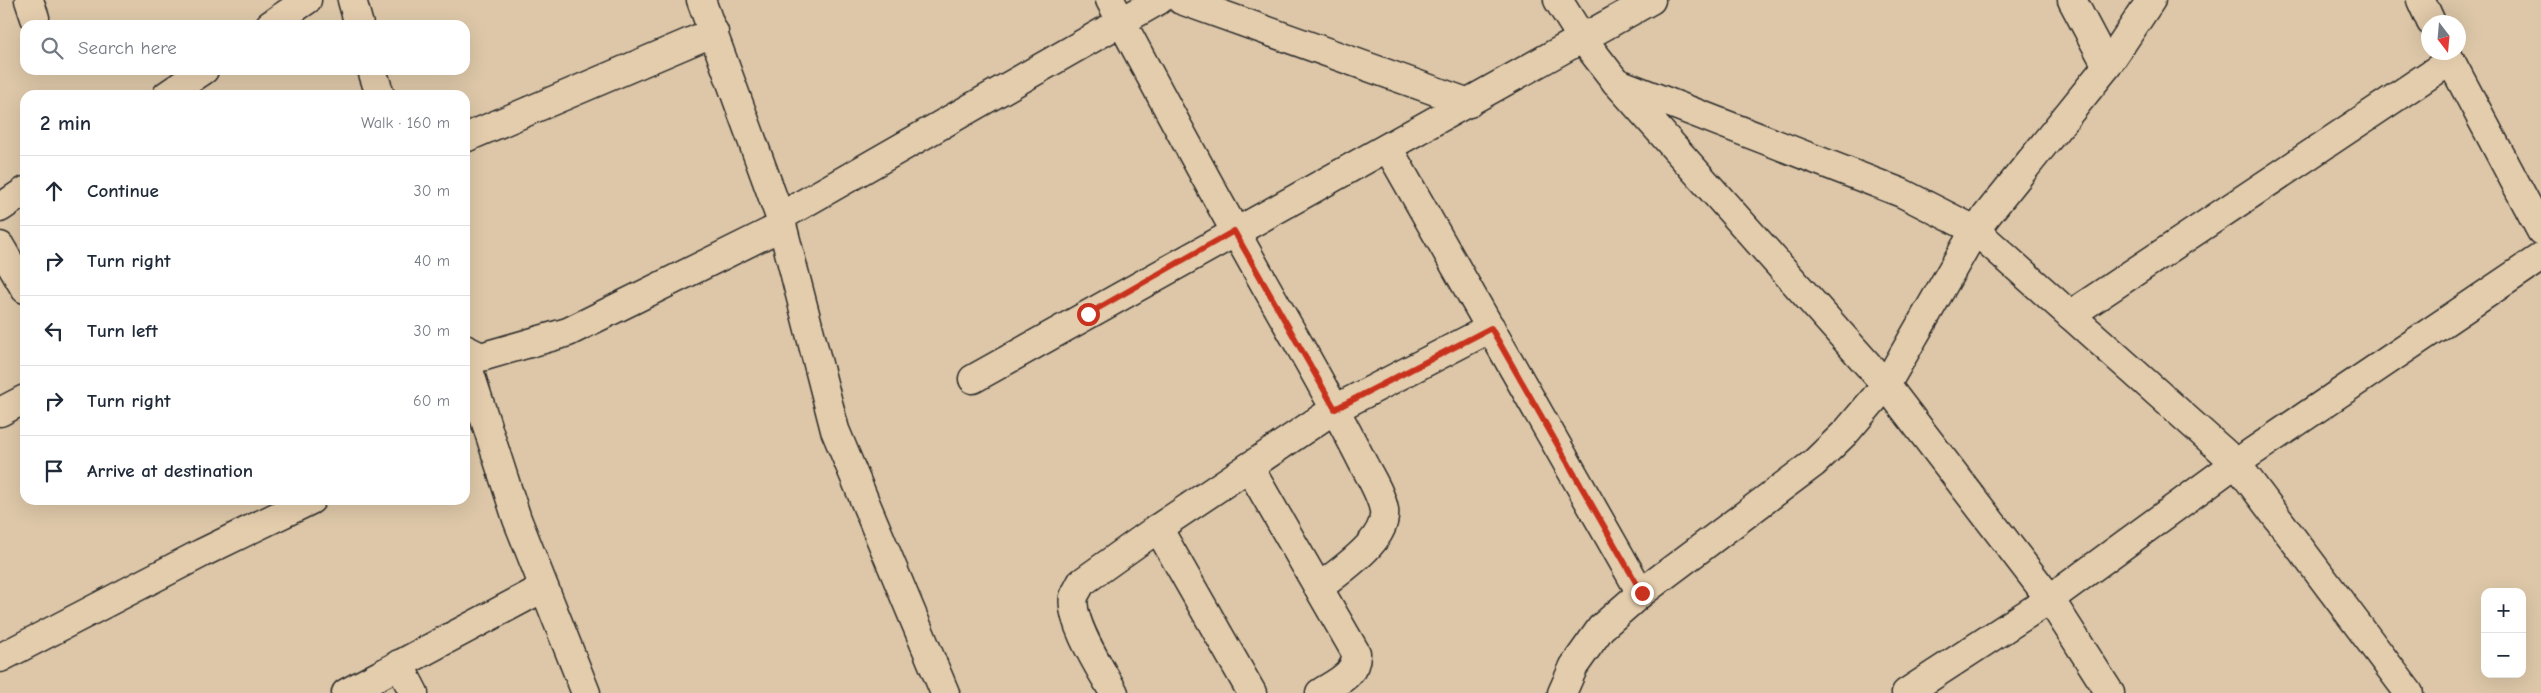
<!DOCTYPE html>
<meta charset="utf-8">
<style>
body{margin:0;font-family:"Comic Neue",sans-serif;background:#f2f2f3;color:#1f2937}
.controls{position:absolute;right:15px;bottom:15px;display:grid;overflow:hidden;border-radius:10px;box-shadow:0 5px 20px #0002}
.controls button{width:45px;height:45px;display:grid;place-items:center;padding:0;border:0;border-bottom:1px solid #e0e1e3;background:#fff;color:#1f2937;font:25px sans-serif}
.compass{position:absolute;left:2421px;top:15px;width:45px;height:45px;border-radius:50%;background:#fff;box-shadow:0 5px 20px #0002;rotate:164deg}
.stop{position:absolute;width:15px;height:15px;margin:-11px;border:4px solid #c8321e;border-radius:50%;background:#fff}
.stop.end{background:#c8321e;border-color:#fff;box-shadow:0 1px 5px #0008}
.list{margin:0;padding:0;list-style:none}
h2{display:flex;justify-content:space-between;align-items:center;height:65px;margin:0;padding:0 20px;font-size:21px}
h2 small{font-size:16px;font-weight:400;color:#747a83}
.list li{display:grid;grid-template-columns:32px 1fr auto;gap:15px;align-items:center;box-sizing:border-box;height:70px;padding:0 20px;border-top:1px solid #e0e1e3}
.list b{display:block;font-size:19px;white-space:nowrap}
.list em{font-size:16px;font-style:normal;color:#747a83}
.icon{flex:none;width:28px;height:28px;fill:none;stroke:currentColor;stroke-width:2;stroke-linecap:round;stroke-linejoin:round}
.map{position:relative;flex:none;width:2541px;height:693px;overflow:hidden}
.search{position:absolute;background:#fff;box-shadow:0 5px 20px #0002;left:20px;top:20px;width:450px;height:55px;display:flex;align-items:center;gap:12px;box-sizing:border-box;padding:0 18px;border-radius:15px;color:#747a83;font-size:19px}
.panel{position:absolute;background:#fff;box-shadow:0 5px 20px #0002;left:20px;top:90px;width:450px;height:415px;border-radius:15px}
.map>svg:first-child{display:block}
</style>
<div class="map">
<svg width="2541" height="693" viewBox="0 0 2541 693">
<rect width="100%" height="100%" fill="#ddc7a8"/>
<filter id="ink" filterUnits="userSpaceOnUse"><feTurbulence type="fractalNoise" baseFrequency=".02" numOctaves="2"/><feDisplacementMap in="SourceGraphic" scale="10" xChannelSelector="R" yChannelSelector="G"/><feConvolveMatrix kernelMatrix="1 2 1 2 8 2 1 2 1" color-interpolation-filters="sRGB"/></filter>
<g filter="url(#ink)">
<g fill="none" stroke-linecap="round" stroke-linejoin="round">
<defs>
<g id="street">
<polyline points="29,0 35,18"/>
<polyline points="352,0 359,25"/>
<polyline points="701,0 780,217 835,430 945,693"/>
<path d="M1110 0C1172 117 1235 233 1301 348 1323 387 1344 425 1364 465 1371 478 1381 494 1384 510 1388 541 1340 570 1319 588"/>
<polyline points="1181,0 1469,103"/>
<polyline points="1558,0 1582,38 1616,82 1886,385 2050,599 2110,693"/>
<polyline points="2072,0 2107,66"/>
<polyline points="2421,0 2431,22"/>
<polyline points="270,25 307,0"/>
<polyline points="2446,52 2541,231"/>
<polyline points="372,70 380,95"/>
<polyline points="1616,82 1902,193 1975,230 2236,463 2409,693"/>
<polyline points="167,95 204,70"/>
<polyline points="465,138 714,32"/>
<polyline points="1388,148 1641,593"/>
<polyline points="0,208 25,191"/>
<polyline points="0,246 25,289"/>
<polyline points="2070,315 2450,61"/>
<polyline points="465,349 481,357 568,332 780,227 780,217 1159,0"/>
<polyline points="465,358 517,519 586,693"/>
<polyline points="973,379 1651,0"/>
<polyline points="0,412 25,399"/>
<path d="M1249 467 1356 653C1357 675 1335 683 1320 693"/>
<polyline points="1158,528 1252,693"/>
<polyline points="0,658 202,553 311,500"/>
<polyline points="399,664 414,693"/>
<polyline points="346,693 543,588"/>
<path d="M1114 693C1102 671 1069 621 1074 597 1075 593 1079 588 1081 583L1158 528 1335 409 1491 328"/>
<polyline points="1562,693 1574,666 1601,628 1641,593 1814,463 1847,431 1886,385 1975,230 2107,66 2151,0"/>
<polyline points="1906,693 2050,599 2236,463 2541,257"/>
</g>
</defs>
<use href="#street" stroke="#2b2b2b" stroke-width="31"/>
<use href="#street" stroke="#e4cdad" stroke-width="28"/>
</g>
</g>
<g fill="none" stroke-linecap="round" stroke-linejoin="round" filter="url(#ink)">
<polyline stroke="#c8321e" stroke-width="6" points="1088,314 1234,231 1335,409 1491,328 1642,593"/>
</g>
</svg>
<div class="controls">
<button>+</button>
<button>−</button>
</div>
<svg class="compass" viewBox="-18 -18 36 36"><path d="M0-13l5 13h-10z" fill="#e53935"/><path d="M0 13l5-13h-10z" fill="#747a83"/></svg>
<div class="stop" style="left:1088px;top:314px"></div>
<div class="stop end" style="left:1642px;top:593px"></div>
<div class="search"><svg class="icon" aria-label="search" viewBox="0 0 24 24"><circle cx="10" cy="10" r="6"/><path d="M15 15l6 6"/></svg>Search here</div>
<section class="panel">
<h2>2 min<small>Walk · 160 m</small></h2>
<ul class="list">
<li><svg class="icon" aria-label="ahead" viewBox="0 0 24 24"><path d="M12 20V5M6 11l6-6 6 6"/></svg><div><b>Continue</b></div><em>30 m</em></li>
<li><svg class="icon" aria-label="right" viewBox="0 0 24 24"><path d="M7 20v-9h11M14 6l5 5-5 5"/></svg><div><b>Turn right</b></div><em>40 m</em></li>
<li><svg class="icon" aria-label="left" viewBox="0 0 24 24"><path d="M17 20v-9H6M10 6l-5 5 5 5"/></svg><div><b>Turn left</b></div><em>30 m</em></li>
<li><svg class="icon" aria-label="right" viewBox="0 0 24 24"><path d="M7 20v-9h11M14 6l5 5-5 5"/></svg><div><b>Turn right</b></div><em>60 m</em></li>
<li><svg class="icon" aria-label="arrive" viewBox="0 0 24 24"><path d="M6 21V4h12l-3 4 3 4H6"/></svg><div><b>Arrive at destination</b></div></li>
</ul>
</section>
</div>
